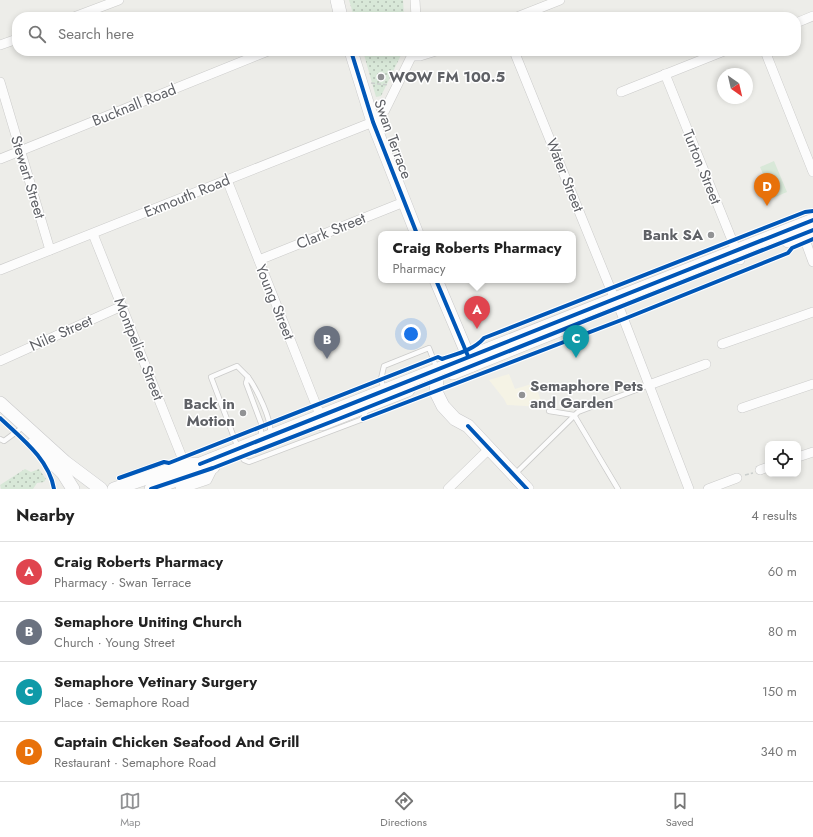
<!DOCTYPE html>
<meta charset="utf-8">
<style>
body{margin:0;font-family:Jost,sans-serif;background:#f6f6f6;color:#222}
.controls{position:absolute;right:12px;bottom:12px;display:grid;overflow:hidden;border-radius:8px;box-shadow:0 2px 6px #0003}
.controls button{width:36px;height:36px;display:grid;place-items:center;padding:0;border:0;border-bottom:1px solid #e0e0e0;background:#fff;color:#222;font:20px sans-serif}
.compass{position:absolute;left:717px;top:68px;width:36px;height:36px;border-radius:50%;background:#fff;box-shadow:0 2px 6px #0003;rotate:146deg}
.you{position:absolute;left:411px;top:334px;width:14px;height:14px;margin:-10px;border:3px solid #fff;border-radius:50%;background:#1a73e8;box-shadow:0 0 0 6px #1a73e833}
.badge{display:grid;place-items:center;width:26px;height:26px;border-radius:50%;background:#919294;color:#fff;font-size:13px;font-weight:700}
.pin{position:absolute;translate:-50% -33px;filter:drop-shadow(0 1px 2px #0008)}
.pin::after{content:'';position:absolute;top:21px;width:14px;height:12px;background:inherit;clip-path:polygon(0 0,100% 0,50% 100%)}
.popup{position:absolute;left:378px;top:231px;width:198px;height:52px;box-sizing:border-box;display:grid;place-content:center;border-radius:8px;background:#fff;filter:drop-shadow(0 1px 3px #0005);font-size:13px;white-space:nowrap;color:#767676}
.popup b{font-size:15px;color:#222}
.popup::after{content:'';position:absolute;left:50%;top:100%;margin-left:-8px;border:8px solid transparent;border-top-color:#fff}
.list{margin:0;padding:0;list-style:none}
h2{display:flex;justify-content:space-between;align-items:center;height:52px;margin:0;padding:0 16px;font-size:17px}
h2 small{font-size:13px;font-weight:400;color:#767676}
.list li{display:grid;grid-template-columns:26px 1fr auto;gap:12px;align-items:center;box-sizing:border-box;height:60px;padding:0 16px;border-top:1px solid #e0e0e0}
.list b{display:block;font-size:15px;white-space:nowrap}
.list p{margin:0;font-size:13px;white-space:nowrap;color:#767676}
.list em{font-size:13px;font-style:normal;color:#767676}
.icon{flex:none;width:22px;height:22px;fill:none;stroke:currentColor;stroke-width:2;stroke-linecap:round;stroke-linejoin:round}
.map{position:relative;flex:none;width:813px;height:489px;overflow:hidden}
.search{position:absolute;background:#fff;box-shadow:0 2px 6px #0003;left:12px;right:12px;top:12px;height:44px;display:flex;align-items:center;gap:10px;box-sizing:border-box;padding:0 14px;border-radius:16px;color:#767676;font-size:15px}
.sheet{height:292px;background:#fff}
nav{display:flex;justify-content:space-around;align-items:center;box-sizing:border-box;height:56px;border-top:1px solid #e0e0e0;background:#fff;font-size:11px;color:#767676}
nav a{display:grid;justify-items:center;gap:2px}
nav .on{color:#919294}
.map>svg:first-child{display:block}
</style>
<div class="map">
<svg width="813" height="489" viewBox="0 0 813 489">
<defs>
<pattern id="grass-dots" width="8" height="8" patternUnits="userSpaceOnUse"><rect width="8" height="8" fill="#d8e8d8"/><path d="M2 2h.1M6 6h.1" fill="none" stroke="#b2bfb3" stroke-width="1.8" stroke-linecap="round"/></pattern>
</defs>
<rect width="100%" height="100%" fill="#edede9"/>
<polygon fill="#f5f3e5" points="509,374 515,389 535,383 543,407 507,405 504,399 489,380"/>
<g fill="url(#grass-dots)">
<polygon points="349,0 403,0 404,17 354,17"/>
<polygon points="363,51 403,51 381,96 376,97"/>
<polygon points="25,469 31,472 39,469 46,479 44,482 37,483 33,489 1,489 0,485"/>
</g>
<polygon fill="#d8e8d8" points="774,161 787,192 773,198 760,167"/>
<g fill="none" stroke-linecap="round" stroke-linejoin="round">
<defs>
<g id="lane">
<polyline points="248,377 237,366 211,377 241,456 244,460 249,462 363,419 367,408"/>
<polyline points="384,390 381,379 384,366 429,348 437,369"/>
<polyline points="549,411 574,415 618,489"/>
<path d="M261 437V423L246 383 248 377C256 388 273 421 270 435 269 439 266 443 264 447"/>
<polyline points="0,439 4,441 23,427"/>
<polyline points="515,474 578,412 649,385"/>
</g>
<g id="street">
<polyline points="415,0 416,17"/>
<polyline points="74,17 119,0"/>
<polyline points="517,17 560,0"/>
<polyline points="796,23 813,16"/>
<polyline points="0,45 17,39"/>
<polyline points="514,51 615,300"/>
<polyline points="765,51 813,172"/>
<polyline points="412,56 420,56 436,51"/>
<polyline points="665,74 740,260"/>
<polyline points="0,82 50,250"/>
<polyline points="621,92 724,51"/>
<polyline points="0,159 268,51"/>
<polyline points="227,180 322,420"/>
<polyline points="801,229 813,262"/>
<polyline points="93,234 185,465"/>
<polyline points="259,260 404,202"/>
<polyline points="0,270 373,122 385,110 414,51"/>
<polyline points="619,307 689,489"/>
<polyline points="722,344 813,312"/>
<polyline points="0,361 122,306"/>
<polyline points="649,385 706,364"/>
<polyline points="742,408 813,384"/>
<polyline points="798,457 813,452"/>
<polyline points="760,470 768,467"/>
<polyline points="180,489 207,480 213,468"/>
<polyline points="448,489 489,449"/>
<polyline points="708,489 737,478"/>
</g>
<g id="secondary">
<polyline points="337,0 341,17"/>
<polyline points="351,51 373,122 417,234"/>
<polyline points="788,241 813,230"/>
<polyline points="436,280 472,365"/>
<polyline points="453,373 572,325"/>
<polyline points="437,379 436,392 443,406 455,419 468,426 527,489"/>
<polyline points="0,403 65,462 101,489"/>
<polyline points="322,424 408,390"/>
<polyline points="33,444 63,473 73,489"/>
<polyline points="114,489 185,465 200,464 813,220"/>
<polyline points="151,489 213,467"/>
</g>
</defs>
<use href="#lane" stroke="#cbcbca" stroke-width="6"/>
<use href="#street" stroke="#cbcbca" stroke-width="10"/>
<use href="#secondary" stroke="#c9c9ca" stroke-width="14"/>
<g stroke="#cacecc" stroke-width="1.5" stroke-dasharray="4 2" stroke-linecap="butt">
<polyline points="371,83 388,85"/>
<polyline points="745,475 753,473"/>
</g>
<use href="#lane" stroke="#fcfcfc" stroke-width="4.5"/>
<use href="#street" stroke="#fcfcfc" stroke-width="9"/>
<use href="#secondary" stroke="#fcfcfc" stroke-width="13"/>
<defs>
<g id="cycleway">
<polyline points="351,51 373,122 417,234"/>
<polyline points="436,280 468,356"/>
<path d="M0 418C21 438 49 459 54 489"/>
<polyline points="363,419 624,319 788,253 792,248 813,239"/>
<polyline points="468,426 527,489"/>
<polyline points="200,464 813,220"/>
<path d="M119 478 164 462 169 463 438 357 442 359C456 354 474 350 484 338L805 212 813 211"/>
<polyline points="151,489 213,468 341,418 813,230"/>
</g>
</defs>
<use href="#cycleway" stroke="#fff" stroke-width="6"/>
<use href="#cycleway" stroke="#0057b8" stroke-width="4"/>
</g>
<g fill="#919294" stroke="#fff" stroke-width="1.5">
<circle cx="381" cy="77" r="4"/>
<circle cx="711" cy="235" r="4"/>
<circle cx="522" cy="395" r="4"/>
<circle cx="243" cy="413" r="4"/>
</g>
<g text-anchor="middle" stroke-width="3" stroke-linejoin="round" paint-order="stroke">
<g font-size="15" font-weight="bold" fill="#5f6166" stroke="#fff" text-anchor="start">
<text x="389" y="82">WOW FM 100.5</text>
<text x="703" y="240" text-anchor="end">Bank SA</text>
<text x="530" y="391">Semaphore Pets<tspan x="530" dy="17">and Garden</tspan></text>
<text x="235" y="409" text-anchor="end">Back in<tspan x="235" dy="17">Motion</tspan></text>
</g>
<g font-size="15" fill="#5f6166" stroke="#fff">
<text transform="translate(134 105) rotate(-22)" y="5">Bucknall Road</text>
<text transform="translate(393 139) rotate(70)" y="5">Swan Terrace</text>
<text transform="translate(702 167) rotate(68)" y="5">Turton Street</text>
<text transform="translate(565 175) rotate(68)" y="5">Water Street</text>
<text transform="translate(28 177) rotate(73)" y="5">Stewart Street</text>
<text transform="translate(187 196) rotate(-22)" y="5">Exmouth Road</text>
<text transform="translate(331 231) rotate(-22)" y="5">Clark Street</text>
<text transform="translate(275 302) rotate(68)" y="5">Young Street</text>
<text transform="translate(61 333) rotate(-24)" y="5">Nile Street</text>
<text transform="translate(139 349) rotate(68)" y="5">Montpelier Street</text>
</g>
</g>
</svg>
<div class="controls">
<button><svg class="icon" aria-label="locate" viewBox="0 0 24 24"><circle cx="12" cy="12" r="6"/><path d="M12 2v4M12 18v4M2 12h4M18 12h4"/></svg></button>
</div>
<svg class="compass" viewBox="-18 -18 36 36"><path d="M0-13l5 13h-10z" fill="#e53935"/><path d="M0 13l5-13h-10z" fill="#767676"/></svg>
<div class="you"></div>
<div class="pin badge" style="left:477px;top:329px;background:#e0444e">A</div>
<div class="popup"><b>Craig Roberts Pharmacy</b>Pharmacy</div>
<div class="pin badge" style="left:327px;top:359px;background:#6b7280">B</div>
<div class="pin badge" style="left:576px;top:358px;background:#0f9aa8">C</div>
<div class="pin badge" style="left:767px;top:206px;background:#e8710a">D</div>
<div class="search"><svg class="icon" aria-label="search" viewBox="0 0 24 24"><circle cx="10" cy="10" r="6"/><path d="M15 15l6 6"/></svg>Search here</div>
</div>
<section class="sheet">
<h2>Nearby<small>4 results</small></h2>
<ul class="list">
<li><span class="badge" style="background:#e0444e">A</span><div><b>Craig Roberts Pharmacy</b><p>Pharmacy · Swan Terrace</p></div><em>60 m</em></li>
<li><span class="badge" style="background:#6b7280">B</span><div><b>Semaphore Uniting Church</b><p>Church · Young Street</p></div><em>80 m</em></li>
<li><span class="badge" style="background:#0f9aa8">C</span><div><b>Semaphore Vetinary Surgery</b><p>Place · Semaphore Road</p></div><em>150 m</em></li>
<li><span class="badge" style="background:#e8710a">D</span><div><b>Captain Chicken Seafood And Grill</b><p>Restaurant · Semaphore Road</p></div><em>340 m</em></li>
</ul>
</section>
<nav>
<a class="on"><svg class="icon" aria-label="map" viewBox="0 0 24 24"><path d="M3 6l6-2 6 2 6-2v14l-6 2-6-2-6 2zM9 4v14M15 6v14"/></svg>Map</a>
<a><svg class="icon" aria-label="directions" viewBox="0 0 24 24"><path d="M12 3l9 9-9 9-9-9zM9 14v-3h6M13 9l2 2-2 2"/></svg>Directions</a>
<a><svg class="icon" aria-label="saved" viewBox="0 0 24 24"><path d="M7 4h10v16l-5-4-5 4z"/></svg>Saved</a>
</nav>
